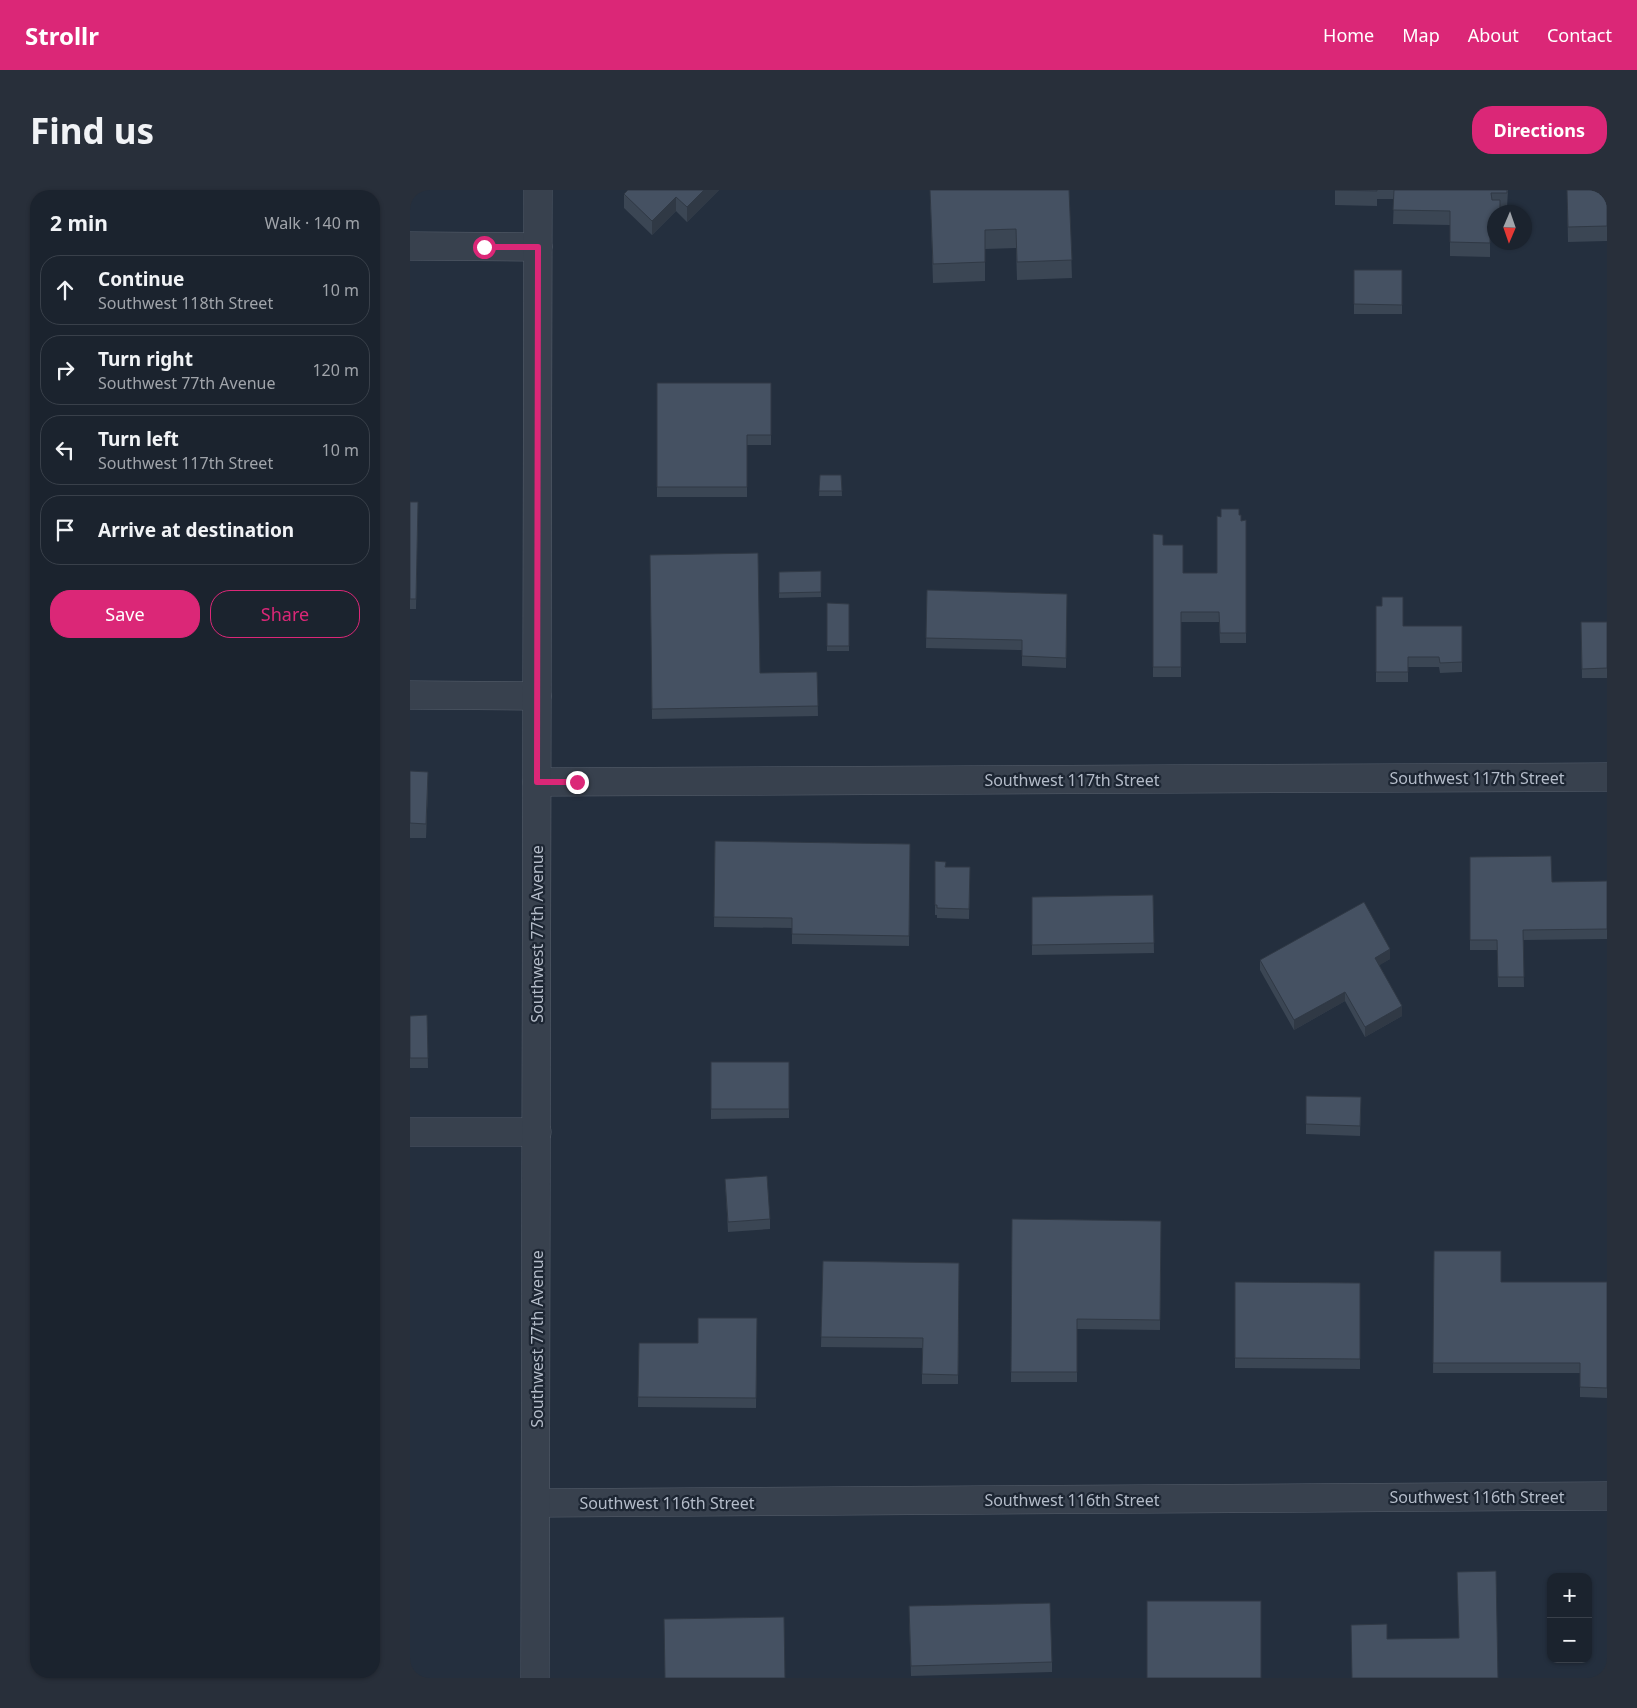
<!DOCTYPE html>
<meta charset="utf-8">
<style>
body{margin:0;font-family:"Noto Sans",sans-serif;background:#282f3a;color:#f1f3f6}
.controls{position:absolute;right:15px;bottom:15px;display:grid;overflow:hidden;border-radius:10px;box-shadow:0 1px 4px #0004}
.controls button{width:45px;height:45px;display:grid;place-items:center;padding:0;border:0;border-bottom:1px solid #39404a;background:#1b232e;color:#f1f3f6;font:25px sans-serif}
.compass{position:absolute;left:1077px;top:15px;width:45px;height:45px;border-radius:50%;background:#1b232e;box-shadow:0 1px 4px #0004;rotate:182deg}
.stop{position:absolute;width:15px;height:15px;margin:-11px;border:4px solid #db2777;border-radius:50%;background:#fff}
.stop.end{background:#db2777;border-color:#fff;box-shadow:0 1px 5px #0008}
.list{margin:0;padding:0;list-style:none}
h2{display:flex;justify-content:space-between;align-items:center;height:65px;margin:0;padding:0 20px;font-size:21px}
h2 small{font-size:16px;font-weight:400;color:#a0a4aa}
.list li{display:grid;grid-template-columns:32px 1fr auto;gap:15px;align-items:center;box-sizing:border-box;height:70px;margin:0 10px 10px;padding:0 10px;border:1px solid #39404a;border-radius:20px}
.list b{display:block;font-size:19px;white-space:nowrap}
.list p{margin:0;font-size:16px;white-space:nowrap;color:#a0a4aa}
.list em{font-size:16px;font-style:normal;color:#a0a4aa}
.actions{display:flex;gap:10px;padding:15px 20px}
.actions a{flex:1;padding:11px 0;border:1px solid #db2777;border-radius:20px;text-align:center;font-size:18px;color:#db2777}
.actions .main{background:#db2777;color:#fff}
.icon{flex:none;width:28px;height:28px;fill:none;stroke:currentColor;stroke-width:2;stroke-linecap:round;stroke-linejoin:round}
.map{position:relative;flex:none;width:1197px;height:1488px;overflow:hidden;border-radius:20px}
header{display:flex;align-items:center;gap:30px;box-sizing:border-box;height:70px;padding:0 25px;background:#db2777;color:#fff}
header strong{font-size:24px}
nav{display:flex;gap:28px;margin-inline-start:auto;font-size:18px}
.intro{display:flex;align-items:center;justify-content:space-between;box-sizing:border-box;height:120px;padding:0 30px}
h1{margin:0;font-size:35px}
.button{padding:12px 22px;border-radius:20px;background:#db2777;color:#fff;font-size:18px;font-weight:700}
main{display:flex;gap:30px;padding:0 30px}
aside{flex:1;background:#1b232e;border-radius:20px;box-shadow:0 1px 4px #0004}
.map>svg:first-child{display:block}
</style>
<header>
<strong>Strollr</strong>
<nav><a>Home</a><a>Map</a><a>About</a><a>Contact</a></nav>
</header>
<div class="intro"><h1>Find us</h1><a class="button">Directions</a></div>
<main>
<aside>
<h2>2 min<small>Walk · 140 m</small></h2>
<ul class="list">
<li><svg class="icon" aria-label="ahead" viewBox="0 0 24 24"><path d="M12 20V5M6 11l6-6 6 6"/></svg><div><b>Continue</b><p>Southwest 118th Street</p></div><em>10 m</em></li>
<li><svg class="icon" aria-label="right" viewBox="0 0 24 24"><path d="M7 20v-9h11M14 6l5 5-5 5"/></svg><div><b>Turn right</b><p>Southwest 77th Avenue</p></div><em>120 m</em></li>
<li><svg class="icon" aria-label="left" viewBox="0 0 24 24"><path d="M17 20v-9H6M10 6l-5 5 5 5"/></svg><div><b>Turn left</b><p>Southwest 117th Street</p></div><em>10 m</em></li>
<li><svg class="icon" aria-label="arrive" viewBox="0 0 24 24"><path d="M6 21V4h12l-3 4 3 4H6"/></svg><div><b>Arrive at destination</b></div></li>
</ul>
<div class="actions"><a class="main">Save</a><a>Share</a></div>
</aside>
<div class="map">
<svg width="1197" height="1488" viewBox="0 0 1197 1488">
<rect width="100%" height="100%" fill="#242f3e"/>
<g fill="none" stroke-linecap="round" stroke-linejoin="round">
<defs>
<g id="minor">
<polyline points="0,56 128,57"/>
<polyline points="0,505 127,506"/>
<polyline points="127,592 1197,587"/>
<polyline points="0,942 127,942"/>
<polyline points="127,1313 1197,1306"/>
</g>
<polyline id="tertiary" points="125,1488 128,0"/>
</defs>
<use href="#minor" stroke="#565f6c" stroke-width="29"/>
<use href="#tertiary" stroke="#565f6c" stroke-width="29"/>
<use href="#minor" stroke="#38414e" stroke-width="28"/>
<use href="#tertiary" stroke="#38414e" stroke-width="28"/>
</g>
<g fill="#3b4654">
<polygon points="309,0 277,32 266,21 242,45 214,18 214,4"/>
<polygon points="520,0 659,0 662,88 607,90 606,58 575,59 575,91 523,93"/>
<polygon points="925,0 1098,0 1097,18 1090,18 1084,22 1084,48 1080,48 1080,67 1040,66 1040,35 983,34 984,9 967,9 967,16 925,15"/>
<polygon points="1157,0 1197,0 1197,51 1158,52"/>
<rect x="944" y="80" width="48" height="44"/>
<polygon points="247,193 361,193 361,255 337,255 337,307 247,307"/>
<polygon points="410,285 431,285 432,306 409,306"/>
<polygon points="0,312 8,312 6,419 0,419"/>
<polygon points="829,325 831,331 836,330 836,453 810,453 809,432 771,432 771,487 743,487 743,344 753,355 773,383 807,383 811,327"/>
<polygon points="240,365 350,483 407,482 408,526 242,529"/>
<polygon points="411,381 411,407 369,408 369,382"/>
<polygon points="517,400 657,404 656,478 612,476 612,460 516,458"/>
<polygon points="417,413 439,414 439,461 417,461"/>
<polygon points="966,416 993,436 1052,436 1052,482 1030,483 1029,477 998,477 998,492 966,492"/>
<polygon points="1171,432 1197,432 1197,488 1172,488"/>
<polygon points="0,581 18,596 16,648 0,648"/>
<polygon points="305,651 500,654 499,756 382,754 382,738 304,737"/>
<polygon points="1060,667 1142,692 1197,691 1197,749 1113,750 1114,797 1088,797 1087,760 1060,760"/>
<polygon points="525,671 536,677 560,677 559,729 527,728 527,725 525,725"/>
<polygon points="743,705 744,763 622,765 622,707"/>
<polygon points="980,769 969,775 992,826 955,847 935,811 884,840 850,780 850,770"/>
<polygon points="17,825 18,878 0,878 0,826"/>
<polygon points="301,872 379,872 379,928 301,929"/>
<polygon points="896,906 951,907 950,946 896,944"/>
<polygon points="315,989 360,1029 360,1039 318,1042"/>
<polygon points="602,1029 751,1031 750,1140 667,1139 667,1192 601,1192"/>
<polygon points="1024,1061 1091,1092 1197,1092 1197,1208 1170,1207 1170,1183 1023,1183"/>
<polygon points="413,1071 549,1073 548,1194 512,1194 512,1158 411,1157"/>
<polygon points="825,1092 950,1093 950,1179 825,1178"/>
<polygon points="347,1128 346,1218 228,1217 229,1153 288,1153"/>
<polygon points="499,1426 642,1472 642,1482 501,1486"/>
</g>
<g fill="#303945">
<polygon points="294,0 309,0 277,32 277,17"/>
<polygon points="266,7 266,21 242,45 242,31"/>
<polygon points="18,582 18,596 16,648 16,634"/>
<polygon points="980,759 980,769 965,778 965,768"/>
<polygon points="935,802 935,811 884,840 884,830"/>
<polygon points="992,816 992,826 955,847 955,837"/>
</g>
<g fill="#455162" stroke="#303945">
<polygon points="218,0 294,0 277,17 266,7 242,31 214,4"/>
<polygon points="520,0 659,0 662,70 607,72 606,39 575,40 575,72 523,74"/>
<polygon points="925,0 967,0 967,1"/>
<polygon points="984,0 1097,0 1097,3 1081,3 1082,10 1090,10 1090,22 1084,22 1084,33 1080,33 1080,53 1040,52 1040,21 983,20"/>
<polygon points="1157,0 1197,0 1197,36 1158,37"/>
<polygon points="944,80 992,80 992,115 944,114"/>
<polygon points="247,193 361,193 361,245 337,245 337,297 247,297"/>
<polygon points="410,285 431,285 432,301 409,301"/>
<polygon points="0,312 8,312 6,409 0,409"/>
<polygon points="811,319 829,319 829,325 831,325 831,331 836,330 836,443 810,443 809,422 771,422 771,477 743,477 743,344 753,345 753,355 773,355 773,383 807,383 807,326 811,327"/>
<polygon points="348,363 350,483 407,482 408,516 242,519 240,365"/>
<polygon points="411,381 411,402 369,403 369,382"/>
<polygon points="517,400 657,404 656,468 612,466 612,450 516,448"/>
<polygon points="972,407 993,407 993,436 1052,436 1052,472 1030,473 1029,467 998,467 998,482 966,482 966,416 972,416"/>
<polygon points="417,413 439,414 439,456 417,456"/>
<polygon points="1171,432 1197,432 1197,478 1172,479"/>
<polygon points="0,581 18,582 16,634 0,633"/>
<polygon points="305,651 500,654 499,746 382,744 382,728 304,727"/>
<polygon points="1141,666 1142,692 1197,691 1197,739 1113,740 1114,787 1088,787 1087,750 1060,750 1060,667"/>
<polygon points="525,671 536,672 535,677 560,677 559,719 527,718 527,715 525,715"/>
<polygon points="743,705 744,753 622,755 622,707"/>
<polygon points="954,712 980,759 965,768 992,816 955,837 935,802 884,830 850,770"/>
<polygon points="17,825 18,868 0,868 0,826"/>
<rect x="301" y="872" width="78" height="47"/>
<polygon points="896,906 951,907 950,936 896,934"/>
<polygon points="357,986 360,1029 318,1032 315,989"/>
<polygon points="602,1029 751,1031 750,1130 667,1129 667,1182 601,1182"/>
<polygon points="1024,1061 1091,1061 1091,1092 1197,1092 1197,1198 1170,1197 1170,1173 1023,1173"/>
<polygon points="413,1071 549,1073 548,1185 512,1184 513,1148 411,1147"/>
<polygon points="825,1092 950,1093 950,1169 825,1168"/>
<polygon points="288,1128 347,1128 346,1208 228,1207 229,1153 288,1153"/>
<polygon points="1086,1381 1088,1488 942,1488 941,1435 977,1434 977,1449 1049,1448 1047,1382"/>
<rect x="737" y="1411" width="114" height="77"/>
<polygon points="640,1413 642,1472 501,1476 499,1416"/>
<polygon points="374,1427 375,1488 255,1488 254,1429"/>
</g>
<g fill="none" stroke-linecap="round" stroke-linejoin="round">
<polyline stroke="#db2777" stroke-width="6" points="74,57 128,57 127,592 167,592"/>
</g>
<g text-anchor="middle" stroke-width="4.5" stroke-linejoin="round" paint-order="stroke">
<g font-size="16" fill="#b4bcc9" stroke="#1d2633">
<text x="1067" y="594">Southwest 117th Street</text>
<text x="662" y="596">Southwest 117th Street</text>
<text transform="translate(127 744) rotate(-90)" y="6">Southwest 77th Avenue</text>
<text transform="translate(127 1149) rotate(-90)" y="6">Southwest 77th Avenue</text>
<text x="1067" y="1313">Southwest 116th Street</text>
<text x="662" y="1316">Southwest 116th Street</text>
<text x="257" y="1319">Southwest 116th Street</text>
</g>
</g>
</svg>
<div class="controls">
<button>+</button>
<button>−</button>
</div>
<svg class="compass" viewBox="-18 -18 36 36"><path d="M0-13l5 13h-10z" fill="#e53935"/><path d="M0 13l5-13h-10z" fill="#a0a4aa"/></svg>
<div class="stop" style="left:74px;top:57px"></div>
<div class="stop end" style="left:167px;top:592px"></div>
</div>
</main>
